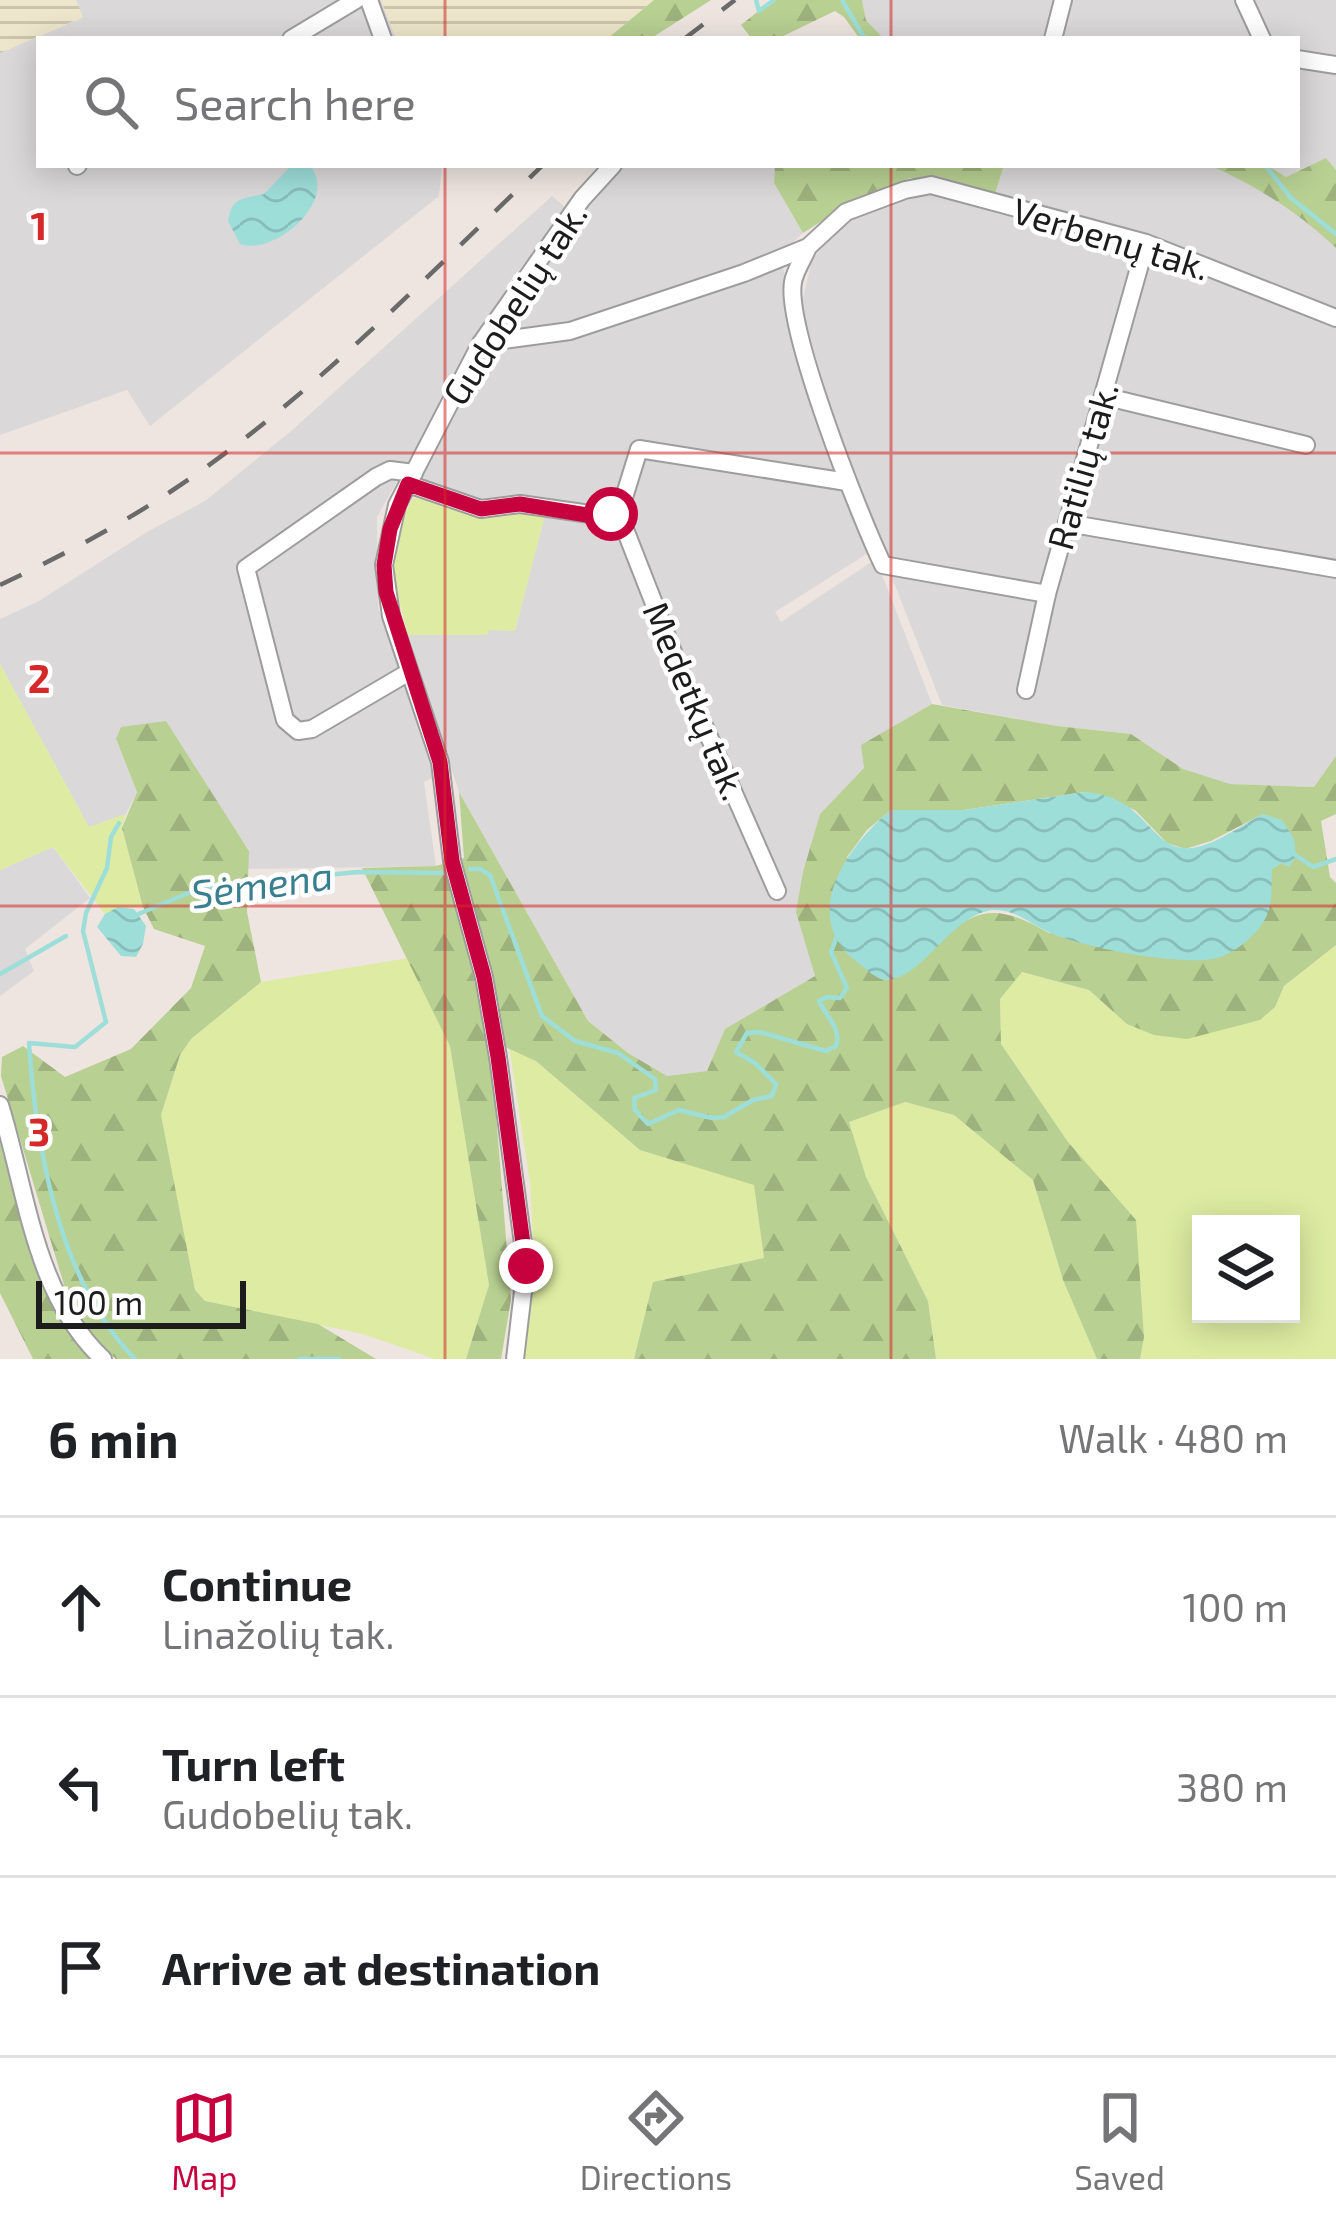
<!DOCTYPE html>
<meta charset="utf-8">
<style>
body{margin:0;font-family:"Exo 2",sans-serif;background:#f6f6f6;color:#202124}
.controls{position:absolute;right:36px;bottom:36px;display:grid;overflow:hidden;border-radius:0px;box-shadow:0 6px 30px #0003}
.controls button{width:108px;height:108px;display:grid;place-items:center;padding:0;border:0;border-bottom:3px solid #e0e0e0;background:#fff;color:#202124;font:60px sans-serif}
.scale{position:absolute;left:36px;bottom:30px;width:210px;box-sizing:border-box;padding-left:12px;border:6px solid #1c1c1c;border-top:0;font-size:33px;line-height:42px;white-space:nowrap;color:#1c1c1c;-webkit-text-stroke:9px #fff;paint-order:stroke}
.stop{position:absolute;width:36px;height:36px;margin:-27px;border:9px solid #c7003e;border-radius:50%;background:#fff}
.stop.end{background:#c7003e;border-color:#fff;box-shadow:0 3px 12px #0008}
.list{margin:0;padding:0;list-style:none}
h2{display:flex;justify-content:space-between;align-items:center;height:156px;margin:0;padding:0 48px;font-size:51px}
h2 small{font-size:39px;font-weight:400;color:#757577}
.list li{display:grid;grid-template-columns:78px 1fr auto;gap:36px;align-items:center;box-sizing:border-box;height:180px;padding:0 48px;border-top:3px solid #e0e0e0}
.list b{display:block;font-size:45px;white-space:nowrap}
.list p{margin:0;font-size:39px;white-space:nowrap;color:#757577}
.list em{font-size:39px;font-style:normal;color:#757577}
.icon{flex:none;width:66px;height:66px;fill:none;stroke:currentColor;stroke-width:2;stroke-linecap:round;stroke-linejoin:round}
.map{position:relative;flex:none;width:1336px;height:1359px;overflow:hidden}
.search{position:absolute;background:#fff;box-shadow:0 6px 30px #0003;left:36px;right:36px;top:36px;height:132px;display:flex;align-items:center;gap:30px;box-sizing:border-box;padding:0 42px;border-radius:0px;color:#757577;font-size:45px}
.sheet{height:696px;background:#fff}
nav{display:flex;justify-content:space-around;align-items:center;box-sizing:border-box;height:168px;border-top:3px solid #e0e0e0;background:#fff;font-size:33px;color:#757577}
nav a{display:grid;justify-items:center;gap:6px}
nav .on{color:#c7003e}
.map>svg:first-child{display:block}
</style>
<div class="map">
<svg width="1336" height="1359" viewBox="0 0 1336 1359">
<defs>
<pattern id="farmland-rules" width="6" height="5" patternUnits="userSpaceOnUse" patternTransform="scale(3)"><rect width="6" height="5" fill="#eee6ca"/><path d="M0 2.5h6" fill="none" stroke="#ccc5ad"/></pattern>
<pattern id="forest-firs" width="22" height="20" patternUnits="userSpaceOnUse" patternTransform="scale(3)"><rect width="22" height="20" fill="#b8d092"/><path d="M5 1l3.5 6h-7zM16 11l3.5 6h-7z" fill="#9eb27d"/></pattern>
<pattern id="water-waves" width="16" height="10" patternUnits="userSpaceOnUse" patternTransform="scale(3)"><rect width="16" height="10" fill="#9eded9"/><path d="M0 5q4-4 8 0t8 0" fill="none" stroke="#88beba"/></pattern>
</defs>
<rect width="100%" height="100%" fill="#eee5e0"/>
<g fill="#dad8d9">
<polygon points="76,0 381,0 396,39 39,39 39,165 442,165 439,196 150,426 127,390 0,435 0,53 82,18"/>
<polygon points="862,0 1238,0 1256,39 884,39 866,20"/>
<polygon points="1247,0 1336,0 1336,58 1319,52 1297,54 1297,39 1265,39"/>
<polygon points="1297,65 1336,72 1336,170 1326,159 1286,177 1267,165 1297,165 1297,110 1301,108 1297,97"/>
<polygon points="622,165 775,165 774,183 803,233 780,254 801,346 837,472 632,443 620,498 603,510 502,498 480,505 415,476 520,289"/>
<polygon points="1004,165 1209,165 1255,185 1312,225 1336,248 1336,311 994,197"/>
<polygon points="942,194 1151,251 1336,326 1336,756 1314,787 1229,784 1183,769 1131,734 1057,726 942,705 850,471 801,307 811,264 820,248 851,221 916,197"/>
<polygon points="552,196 568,209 511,280 377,517 378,606 434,777 424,782 436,866 248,869 249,850 210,793 116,740 137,792 126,814 89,827 0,664 0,619 39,601 147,532 205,501 290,432"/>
<polygon points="648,457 842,487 868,553 775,612 781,622 876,559 932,704 862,745 865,768 820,814 797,912 815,976 725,1029 707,1071 667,1076 628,1053 588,1021 459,792 408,635 486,635 489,630 515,631 545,515 615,524 638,466"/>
<polygon points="53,847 90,898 25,949 34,971 0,996 0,870"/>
</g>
<g fill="url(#farmland-rules)">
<polygon points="0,0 76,0 83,17 0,53"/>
<polygon points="381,0 654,0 607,39 396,39"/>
</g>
<g fill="#ddeca2" fill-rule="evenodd">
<path d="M413 498 429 499 466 511 545 515 515 631 489 630 487 635H408C394 581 383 550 413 498Z"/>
<polygon points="0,664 89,827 126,814 122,828 143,907 118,908 105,914 53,847 0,870"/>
<path d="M1336 945V1359H1140L1144 1336 1135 1220 1068 1142 1001 1044 1000 999 1021 972 1089 990 1127 1024 1275 1007 1284 986ZM1201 1224H1291V1314H1201Z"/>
<polygon points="409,958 450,1046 489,1285 466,1359 435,1359 363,1334 205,1301 195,1290 161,1115 180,1055 191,1039 261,982"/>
<polygon points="509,1046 536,1061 640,1150 754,1184 764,1258 653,1282 634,1359 524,1359 535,1273 530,1183"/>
<polygon points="905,1102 954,1115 1033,1180 1063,1280 1097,1359 936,1359 928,1301 866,1177 849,1122"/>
</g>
<g fill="url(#forest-firs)" fill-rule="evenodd">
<polygon points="654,0 711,0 650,39 607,39"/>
<polygon points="772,0 862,0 866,20 884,39 860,39 844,17 835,11 777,39 752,39 741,25"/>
<path d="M1326 158 1336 170V248C1298 212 1257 186 1209 165H1267L1286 177Z"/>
<polygon points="775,165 1004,165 994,197 910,178 853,201 803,233 774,183"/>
<path d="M932 704 1057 726 1131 734 1183 769 1230 784 1314 787 1336 756V814L1321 821 1330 877 1336 883V945L1284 986 1275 1007 1260 1020 1187 1039 1154 1035 1127 1024 1089 990 1022 972 1000 999 1001 1044 1068 1142 1136 1220 1144 1337 1140 1359H1097L1063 1280 1033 1180 954 1115 905 1102 849 1122 866 1177 928 1301 936 1359H634L653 1282 764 1258 754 1185 640 1150 536 1061 490 1040 511 1300 501 1359H466L489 1285 450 1046 362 868 436 866 464 858 459 792 588 1021 628 1053 667 1076 707 1071 725 1029 815 976 796 912 803 872 820 814 864 768 861 745ZM1084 792 1135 810 1167 843 1185 849 1211 841 1263 814 1281 863 1272 869 1049 933C975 889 962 925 905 972L847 857 867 830 891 810H964Z"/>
<polygon points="166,721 249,851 247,912 261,982 191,1039 180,1055 161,1115 195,1290 205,1301 318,1324 376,1359 116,1359 89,1334 71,1308 1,1076 2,1057 23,1046 65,1077 131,1049 191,988 205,946 154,929 143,907 122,828 137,792 116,739 121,727"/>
<path d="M0 1142C23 1218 37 1300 94 1359H33L0 1293Z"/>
</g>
<g fill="url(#water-waves)">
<path d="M292 165H309C341 199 274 257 240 244L228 221C232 196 243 199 264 194Z"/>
<path d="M1084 792C1143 795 1150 845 1183 848 1208 851 1241 825 1263 814L1282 820 1294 839 1296 856 1289 867 1281 863 1272 869C1271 882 1273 903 1267 915 1259 934 1233 956 1212 959 1176 965 1085 948 1051 933 1031 925 1016 909 993 910 952 914 925 976 888 980 876 981 866 968 857 962 797 916 848 845 891 810H964Z"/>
<polygon points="118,907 134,909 146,926 143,944 136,957 121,956 97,927 105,914"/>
</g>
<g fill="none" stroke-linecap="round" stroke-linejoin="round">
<g stroke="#9eded9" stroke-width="4.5">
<polyline points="756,0 759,11 774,0"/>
<polyline points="842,0 865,39"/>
<polyline points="1265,165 1291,198 1336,234"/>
<path d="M119 823 111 837 107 868 86 913 83 931 106 1022 75 1047 29 1043C36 1149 59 1281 135 1359"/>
<polyline points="1294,854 1313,867 1336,859"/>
<path d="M470 869H480L490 875 542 1016 575 1041 618 1053 655 1079 656 1090 634 1098 635 1110 648 1124 679 1110 712 1118 724 1117 753 1100 772 1096 776 1084 755 1063 736 1052 747 1033 760 1032 826 1051 836 1046C842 1028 826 1017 819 1001L827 997 840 998 847 988 831 952 837 936"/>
<polyline points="136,915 203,887 358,872 448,873"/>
<polyline points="0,974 66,936"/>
<polyline points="299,1359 339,1359"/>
</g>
<defs>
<g id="street">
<polyline points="369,0 383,39"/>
<polyline points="1244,0 1262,39"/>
<polyline points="291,39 356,0"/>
<polyline points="1053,39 1063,0"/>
<polyline points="1297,59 1336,65"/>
<polyline points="77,166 78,165"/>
<path d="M808 247C804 258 795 270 793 282 785 328 860 517 883 565L1047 594"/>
<polyline points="481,343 570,331 744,273 808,247 846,212 905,190 931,185 1146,243 1336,318"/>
<polyline points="1103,396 1306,445"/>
<polyline points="408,484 481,509 520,504 604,516 622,504 639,449 847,482"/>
<polyline points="617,509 684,680 777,891"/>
<polyline points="1067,523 1336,569"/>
<polyline points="409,672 312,729 298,731 285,720 246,568 376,477 390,470 414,473"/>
<polyline points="1026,690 1047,594 1146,243"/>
<path d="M0 1105C27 1192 34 1294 103 1359"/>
<polyline points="515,1359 526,1266 498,1057 484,977 452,861 440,762 391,616 384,565 397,505 481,343 582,199 613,165"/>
</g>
</defs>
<use href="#street" stroke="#9d9d9d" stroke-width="20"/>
<use href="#street" stroke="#fff" stroke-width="16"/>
<g stroke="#6a6a6a" stroke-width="4.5" stroke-dasharray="24 24" stroke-linecap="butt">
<polyline points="684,39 735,0"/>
<path d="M0 585C57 558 117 527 170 492 308 401 424 279 543 165"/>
</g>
</g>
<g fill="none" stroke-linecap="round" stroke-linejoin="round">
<polyline stroke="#c7003e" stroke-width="15" points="526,1266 498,1057 484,977 452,861 440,762 386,592 384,565 390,529 408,484 481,509 520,504 587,515 611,514"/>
</g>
<path fill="none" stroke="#d62828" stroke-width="3" stroke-opacity="0.55" d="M445 0V39M891 0V39M445 165V1359M891 165V1359M0 453H1336M0 906H1336"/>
<g text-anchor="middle" stroke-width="9" stroke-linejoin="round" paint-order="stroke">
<g font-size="36" fill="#1c1c1c" stroke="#fff">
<text transform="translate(1111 239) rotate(17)" y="13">Verbenų tak.</text>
<text transform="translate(515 304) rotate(-57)" y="13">Gudobelių tak.</text>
<text transform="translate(1083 466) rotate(-74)" y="13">Ratilių tak.</text>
<text transform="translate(695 701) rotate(67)" y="13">Medetkų tak.</text>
</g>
<g font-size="39" font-style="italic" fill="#3a7f8f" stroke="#fff">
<text transform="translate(262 885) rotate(-8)" y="14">Sėmena</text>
</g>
</g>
<g font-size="39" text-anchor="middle" font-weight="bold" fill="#d62828" stroke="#fff" stroke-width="9" stroke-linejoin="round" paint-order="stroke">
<text x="39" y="240">1</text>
<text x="39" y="693">2</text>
<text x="39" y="1146">3</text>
</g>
</svg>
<div class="controls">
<button><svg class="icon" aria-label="layers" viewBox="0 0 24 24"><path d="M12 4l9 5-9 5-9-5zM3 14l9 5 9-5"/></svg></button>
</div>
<div class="scale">100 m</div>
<div class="stop" style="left:611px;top:514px"></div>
<div class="stop end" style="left:526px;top:1266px"></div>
<div class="search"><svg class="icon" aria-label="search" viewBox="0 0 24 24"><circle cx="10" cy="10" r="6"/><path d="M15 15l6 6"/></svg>Search here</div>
</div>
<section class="sheet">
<h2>6 min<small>Walk · 480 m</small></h2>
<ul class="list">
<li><svg class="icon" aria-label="ahead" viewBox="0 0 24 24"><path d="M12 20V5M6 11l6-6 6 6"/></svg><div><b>Continue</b><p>Linažolių tak.</p></div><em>100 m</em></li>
<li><svg class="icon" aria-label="left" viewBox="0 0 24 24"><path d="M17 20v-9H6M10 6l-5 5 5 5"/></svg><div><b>Turn left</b><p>Gudobelių tak.</p></div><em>380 m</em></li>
<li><svg class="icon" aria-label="arrive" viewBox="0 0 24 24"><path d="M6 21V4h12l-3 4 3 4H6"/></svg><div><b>Arrive at destination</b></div></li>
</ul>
</section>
<nav>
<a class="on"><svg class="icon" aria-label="map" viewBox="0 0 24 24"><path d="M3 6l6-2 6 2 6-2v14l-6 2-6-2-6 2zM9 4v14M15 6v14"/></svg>Map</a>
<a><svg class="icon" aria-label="directions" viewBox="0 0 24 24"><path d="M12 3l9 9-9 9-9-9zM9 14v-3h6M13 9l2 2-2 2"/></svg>Directions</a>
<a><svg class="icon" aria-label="saved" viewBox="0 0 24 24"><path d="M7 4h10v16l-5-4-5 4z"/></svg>Saved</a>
</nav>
